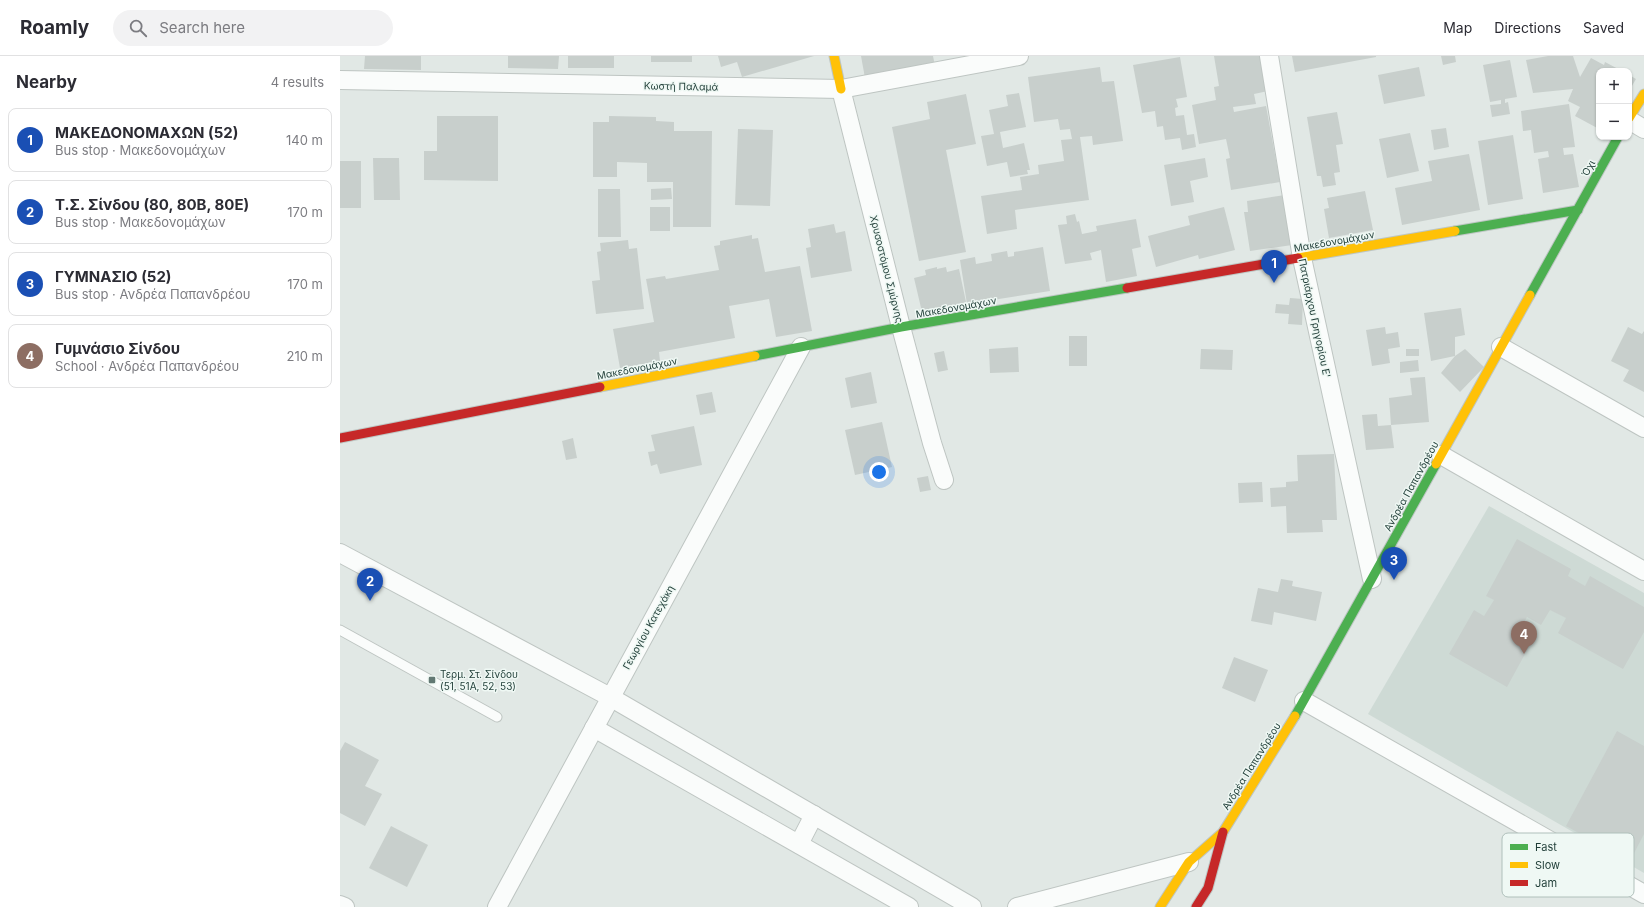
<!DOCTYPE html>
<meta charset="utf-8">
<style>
body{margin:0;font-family:Inter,sans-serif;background:#f2f2f3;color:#2b2b33}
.controls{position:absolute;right:12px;top:12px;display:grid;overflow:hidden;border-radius:8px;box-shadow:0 1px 3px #0004}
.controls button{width:36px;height:36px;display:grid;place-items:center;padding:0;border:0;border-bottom:1px solid #e1e1e2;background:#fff;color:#2b2b33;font:20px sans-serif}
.you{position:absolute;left:539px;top:416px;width:14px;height:14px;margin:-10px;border:3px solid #fff;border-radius:50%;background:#1a73e8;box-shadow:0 0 0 6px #1a73e833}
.badge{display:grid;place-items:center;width:26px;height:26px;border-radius:50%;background:#627873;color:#fff;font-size:13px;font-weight:700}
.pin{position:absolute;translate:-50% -33px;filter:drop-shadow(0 1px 2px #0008)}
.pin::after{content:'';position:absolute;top:21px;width:14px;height:12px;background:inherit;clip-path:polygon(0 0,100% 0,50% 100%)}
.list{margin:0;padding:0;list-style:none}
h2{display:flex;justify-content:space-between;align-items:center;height:52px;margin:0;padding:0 16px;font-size:17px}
h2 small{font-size:13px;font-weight:400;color:#7c7c81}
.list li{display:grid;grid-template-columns:26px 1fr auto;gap:12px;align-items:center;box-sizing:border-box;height:64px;margin:0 8px 8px;padding:0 8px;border:1px solid #e1e1e2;border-radius:8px}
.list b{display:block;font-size:15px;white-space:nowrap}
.list p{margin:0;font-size:13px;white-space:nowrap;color:#7c7c81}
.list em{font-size:13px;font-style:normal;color:#7c7c81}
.icon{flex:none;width:22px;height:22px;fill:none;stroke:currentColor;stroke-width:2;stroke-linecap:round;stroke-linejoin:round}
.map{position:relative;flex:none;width:1304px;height:851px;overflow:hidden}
header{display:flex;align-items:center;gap:24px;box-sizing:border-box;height:56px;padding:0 20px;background:#fff;border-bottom:1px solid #e1e1e2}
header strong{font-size:19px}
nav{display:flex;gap:22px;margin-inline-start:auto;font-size:14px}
.search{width:280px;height:36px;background:#f2f2f3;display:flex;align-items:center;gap:10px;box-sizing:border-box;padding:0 14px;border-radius:22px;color:#7c7c81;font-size:15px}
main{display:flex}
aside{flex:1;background:#fff}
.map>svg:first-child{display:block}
</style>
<header>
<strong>Roamly</strong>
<div class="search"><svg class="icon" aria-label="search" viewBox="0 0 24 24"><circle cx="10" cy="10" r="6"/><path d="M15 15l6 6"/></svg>Search here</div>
<nav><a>Map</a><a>Directions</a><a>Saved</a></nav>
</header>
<main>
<aside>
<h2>Nearby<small>4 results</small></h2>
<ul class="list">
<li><span class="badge" style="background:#1a4fb4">1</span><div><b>ΜΑΚΕΔΟΝΟΜΑΧΩΝ (52)</b><p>Bus stop · Μακεδονομάχων</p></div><em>140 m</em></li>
<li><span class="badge" style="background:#1a4fb4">2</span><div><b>Τ.Σ. Σίνδου (80, 80Β, 80Ε)</b><p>Bus stop · Μακεδονομάχων</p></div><em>170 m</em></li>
<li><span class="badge" style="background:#1a4fb4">3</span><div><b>ΓΥΜΝΑΣΙΟ (52)</b><p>Bus stop · Ανδρέα Παπανδρέου</p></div><em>170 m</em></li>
<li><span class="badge" style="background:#8d6e63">4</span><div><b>Γυμνάσιο Σίνδου</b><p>School · Ανδρέα Παπανδρέου</p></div><em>210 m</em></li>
</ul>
</aside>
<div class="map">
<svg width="1304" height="851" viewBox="0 0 1304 851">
<rect width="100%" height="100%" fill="#e1e8e5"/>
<polygon fill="#cedad5" points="1149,450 1304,537 1304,817 1028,658"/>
<g fill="#c8cfcc">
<polygon points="25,0 81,0 81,14 24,13"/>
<polygon points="168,0 219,0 218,13 168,12"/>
<rect x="228" y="0" width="46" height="12"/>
<rect x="311" y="0" width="41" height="6"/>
<polygon points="378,0 474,0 402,21 397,6 381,11"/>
<polygon points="521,0 593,0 595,10 525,22"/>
<polygon points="874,0 921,0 928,35 914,38 916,48 893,51 894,56 926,50 940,126 891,134 886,103 890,102 886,83 859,88 852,49 876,44 874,31 879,30"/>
<polygon points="952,0 1036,0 1036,1 955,16"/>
<polygon points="1101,0 1115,0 1116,6 1103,9"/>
<polygon points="1208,0 1233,0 1240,21 1251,2 1264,9 1265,6 1282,15 1259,15 1259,73 1235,60 1240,51 1228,45 1233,33 1193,37 1186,4"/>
<polygon points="840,1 847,41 836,43 838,51 835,52 836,60 844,59 847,79 854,78 856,91 842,94 840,82 825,84 823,70 817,71 815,55 802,57 793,9"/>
<polygon points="1170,4 1177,41 1165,43 1165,47 1168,46 1170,58 1152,61 1150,49 1161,48 1161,44 1150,46 1143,9"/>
<polygon points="760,11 762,26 774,25 783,85 753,89 752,80 740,81 749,144 675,154 677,173 647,178 641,140 682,134 680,121 699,118 698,109 724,105 721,84 732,83 730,73 720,74 718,63 694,66 688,21"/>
<polygon points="1079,11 1085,40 1044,48 1038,19"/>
<polygon points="1289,19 1296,23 1289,35"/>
<polygon points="679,37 686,71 660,76 663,92 684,87 690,114 687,114 688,118 670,121 667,106 647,110 641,80 654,78 649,54 668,50 666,39"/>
<polygon points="626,38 636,88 606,94 626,196 579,205 552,71 590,63 587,46"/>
<polygon points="1229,48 1235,91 1223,92 1224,99 1233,98 1239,131 1203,137 1198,103 1209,101 1208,95 1194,97 1191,74 1183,75 1181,55"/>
<polygon points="997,56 1003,88 996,89 1000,116 994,117 996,129 983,131 981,120 977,120 967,61"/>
<polygon points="97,60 158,60 158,125 84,124 84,95 97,95"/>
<polygon points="269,60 316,61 316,65 334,66 334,75 372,75 371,171 333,171 333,126 307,126 307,107 277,106 277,121 253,121 253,66 269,66"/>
<polygon points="1106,72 1109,91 1094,94 1091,74"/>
<polygon points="398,73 433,74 430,150 395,149"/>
<polygon points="1070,77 1079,115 1047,122 1039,83"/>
<polygon points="1173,79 1183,143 1148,149 1138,85"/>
<polygon points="1129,98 1140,154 1062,169 1055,132 1092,125 1088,105"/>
<polygon points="33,102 59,102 60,144 34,144"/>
<polygon points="865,102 868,121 850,125 854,146 831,150 824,109"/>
<rect x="0" y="105" width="21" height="47"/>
<polygon points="331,132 332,143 311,144 311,133"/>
<polygon points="258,133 280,133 281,181 258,181"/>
<polygon points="1025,135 1033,174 989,182 984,153 989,152 987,142"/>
<polygon points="945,139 952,189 910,195 904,156 908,156 907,145"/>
<rect x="310" y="151" width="20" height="24"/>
<polygon points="884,151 895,194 859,203 858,199 816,211 808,180 850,169 848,160"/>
<polygon points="735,158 737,166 739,165 742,178 757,175 756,170 796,163 801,191 792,193 797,220 766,226 761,194 750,197 752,204 725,208 718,169 727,168 726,160"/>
<polygon points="494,168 496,177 505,175 512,215 471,222 466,192 471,191 468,173"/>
<polygon points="412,179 412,183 418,182 425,216 460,210 472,275 436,281 429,243 389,250 395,282 319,296 320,305 280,312 273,273 314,266 306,223 325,220 326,223 379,214 374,190 380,189 380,185"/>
<polygon points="288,184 289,193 297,192 304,253 256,258 252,225 260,224 257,196 261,195 260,187"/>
<polygon points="703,191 710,235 627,248 620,204 635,201 636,208 652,205 651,198 667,195 668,201 674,200 674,196"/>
<polygon points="597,211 597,213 606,211 607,216 619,213 626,246 608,251 609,258 599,260 597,253 582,256 574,222 586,219 585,214"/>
<polygon points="950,242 963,243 962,269 948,268 949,258 935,257 936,248 949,249"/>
<polygon points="1121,252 1125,279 1115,281 1115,300 1125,293 1144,311 1120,336 1101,317 1115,300 1091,305 1084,257"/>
<polygon points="1045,271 1046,278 1058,276 1060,291 1048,293 1050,307 1032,310 1026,274"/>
<polygon points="1288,271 1302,278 1304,275 1304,336 1283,325 1289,314 1271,305"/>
<rect x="729" y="280" width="18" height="30"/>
<polygon points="678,291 679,316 650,317 649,293"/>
<polygon points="861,293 893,294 892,314 860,313"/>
<rect x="1066" y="293" width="13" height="7"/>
<polygon points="604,295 608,314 598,316 594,297"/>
<polygon points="1078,304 1079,315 1060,317 1060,306"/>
<polygon points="531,316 537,347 511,352 505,322"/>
<polygon points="1085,321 1089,366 1051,369 1049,342 1072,339 1070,322"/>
<polygon points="372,336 376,356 360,359 356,339"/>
<polygon points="1037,358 1038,370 1051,369 1054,392 1026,394 1022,359"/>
<polygon points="542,366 552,411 515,419 505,374"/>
<polygon points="354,370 362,409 320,418 317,408 311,410 308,396 315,395 311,379"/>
<polygon points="233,382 237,402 226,404 222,385"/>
<polygon points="994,398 997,464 982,464 983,476 947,477 946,450 931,451 930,432 946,431 946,426 958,425 957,399"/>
<polygon points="588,420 591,434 580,436 577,422"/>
<polygon points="922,426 923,446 899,447 898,427"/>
<polygon points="1177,483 1231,513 1228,520 1245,530 1250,520 1304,551 1304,576 1283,613 1218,577 1226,562 1210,554 1201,569 1187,561 1177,579 1191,587 1167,631 1109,598 1134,554 1144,560 1154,544 1146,540"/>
<polygon points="941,523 953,525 952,530 982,536 976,565 934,556 932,569 911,565 918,532 938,536"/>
<polygon points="894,601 928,614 915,646 882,632"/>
<polygon points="1277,675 1304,690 1304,778 1290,805 1226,770"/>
<polygon points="5,686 39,704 25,730 42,738 25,770 0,757 0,695"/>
<polygon points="51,770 88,789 67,831 29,812"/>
</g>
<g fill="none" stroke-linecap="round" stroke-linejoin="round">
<defs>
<polyline id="lane" points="0,574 157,661"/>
<g id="street">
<polyline points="929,0 962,202 1032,523"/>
<polyline points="0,24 501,33 679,0"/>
<polyline points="501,33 561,271 592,387 604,424"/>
<polyline points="1289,64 1304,73"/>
<polyline points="1161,291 1304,372"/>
<polyline points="1101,399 1304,515"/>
<polyline points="0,497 270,641 632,851"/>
<polyline points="964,645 1304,838"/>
<polyline points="254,672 569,851"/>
<polyline points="459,788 474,759"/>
<polyline points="0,849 5,851"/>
<polyline points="157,851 461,291"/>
<polyline points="677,851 849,806"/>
</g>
<g id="fast">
<polyline points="1115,175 1238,154"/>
<polyline points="1190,239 1278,81"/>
<polyline points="415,300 561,271 787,232"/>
<polyline points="955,660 1096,408"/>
</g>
<g id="slow">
<polyline points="494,0 501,33"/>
<polyline points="1289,62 1304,38"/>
<polyline points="958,202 1115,175"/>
<polyline points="260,331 415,300"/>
<polyline points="1096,408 1190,239"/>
<polyline points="820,851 849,806 883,776 955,660"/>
</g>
<g id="jam">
<polyline points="787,232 958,202"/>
<polyline points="0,382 260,331"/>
<polyline points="856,851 868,832 883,776"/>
</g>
</defs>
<use href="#lane" stroke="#bec5c2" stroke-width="11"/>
<use href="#street" stroke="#bec5c2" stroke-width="20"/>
<use href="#fast" stroke="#bdc6c3" stroke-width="11"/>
<use href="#slow" stroke="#bdc6c3" stroke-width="11"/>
<use href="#jam" stroke="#bdc6c3" stroke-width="11"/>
<use href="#lane" stroke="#fafcfb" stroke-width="9"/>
<use href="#street" stroke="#fafcfb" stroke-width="18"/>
<use href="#fast" stroke="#4caf50" stroke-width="9"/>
<use href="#slow" stroke="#ffc107" stroke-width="9"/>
<use href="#jam" stroke="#c62828" stroke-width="9"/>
</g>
<rect fill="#627873" stroke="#eff8f4" stroke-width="1.5" x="88" y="620" width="8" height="8" rx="2"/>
<g text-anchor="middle" stroke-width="3" stroke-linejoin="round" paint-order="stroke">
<g font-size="10" fill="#1e3c36" stroke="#eff8f4">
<text transform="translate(341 30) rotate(1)" y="4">Κωστή Παλαμά</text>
<text transform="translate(1248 112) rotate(-61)" y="4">Όχι</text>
<text transform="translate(994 185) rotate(-10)" y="4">Μακεδονομάχων</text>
<text transform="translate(547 213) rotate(76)" y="4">Χρυσοστόμου Σμύρνης</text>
<text transform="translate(616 251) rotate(-10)" y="4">Μακεδονομάχων</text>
<text transform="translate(975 262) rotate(78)" y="4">Πατριάρχου Γρηγορίου Ε'</text>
<text transform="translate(297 312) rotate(-11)" y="4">Μακεδονομάχων</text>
<text transform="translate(1071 430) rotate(-61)" y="4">Ανδρέα Παπανδρέου</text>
<text transform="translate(308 571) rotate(-61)" y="4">Γεωργίου Κατεχάκη</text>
<text transform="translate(911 710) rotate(-58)" y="4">Ανδρέα Παπανδρέου</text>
</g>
<g font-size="10" fill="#1e3c36" stroke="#eff8f4" text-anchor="start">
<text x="100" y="622">Τερμ. Στ. Σίνδου<tspan x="100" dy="12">(51, 51Α, 52, 53)</tspan></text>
</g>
</g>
<rect x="1162" y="777" width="132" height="64" rx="6" fill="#eff8f4" stroke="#b0c0bb" stroke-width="1"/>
<rect x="1170" y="788" width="18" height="6" fill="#4caf50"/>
<rect x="1170" y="806" width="18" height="6" fill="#ffc107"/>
<rect x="1170" y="824" width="18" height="6" fill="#c62828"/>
<g font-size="11" fill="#1e3c36">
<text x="1195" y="795">Fast</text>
<text x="1195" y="813">Slow</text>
<text x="1195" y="831">Jam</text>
</g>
</svg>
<div class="controls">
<button>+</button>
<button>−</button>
</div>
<div class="you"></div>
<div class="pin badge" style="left:934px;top:227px;background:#1a4fb4">1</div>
<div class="pin badge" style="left:30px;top:545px;background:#1a4fb4">2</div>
<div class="pin badge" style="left:1054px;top:524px;background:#1a4fb4">3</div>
<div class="pin badge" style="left:1184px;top:598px;background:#8d6e63">4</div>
</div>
</main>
